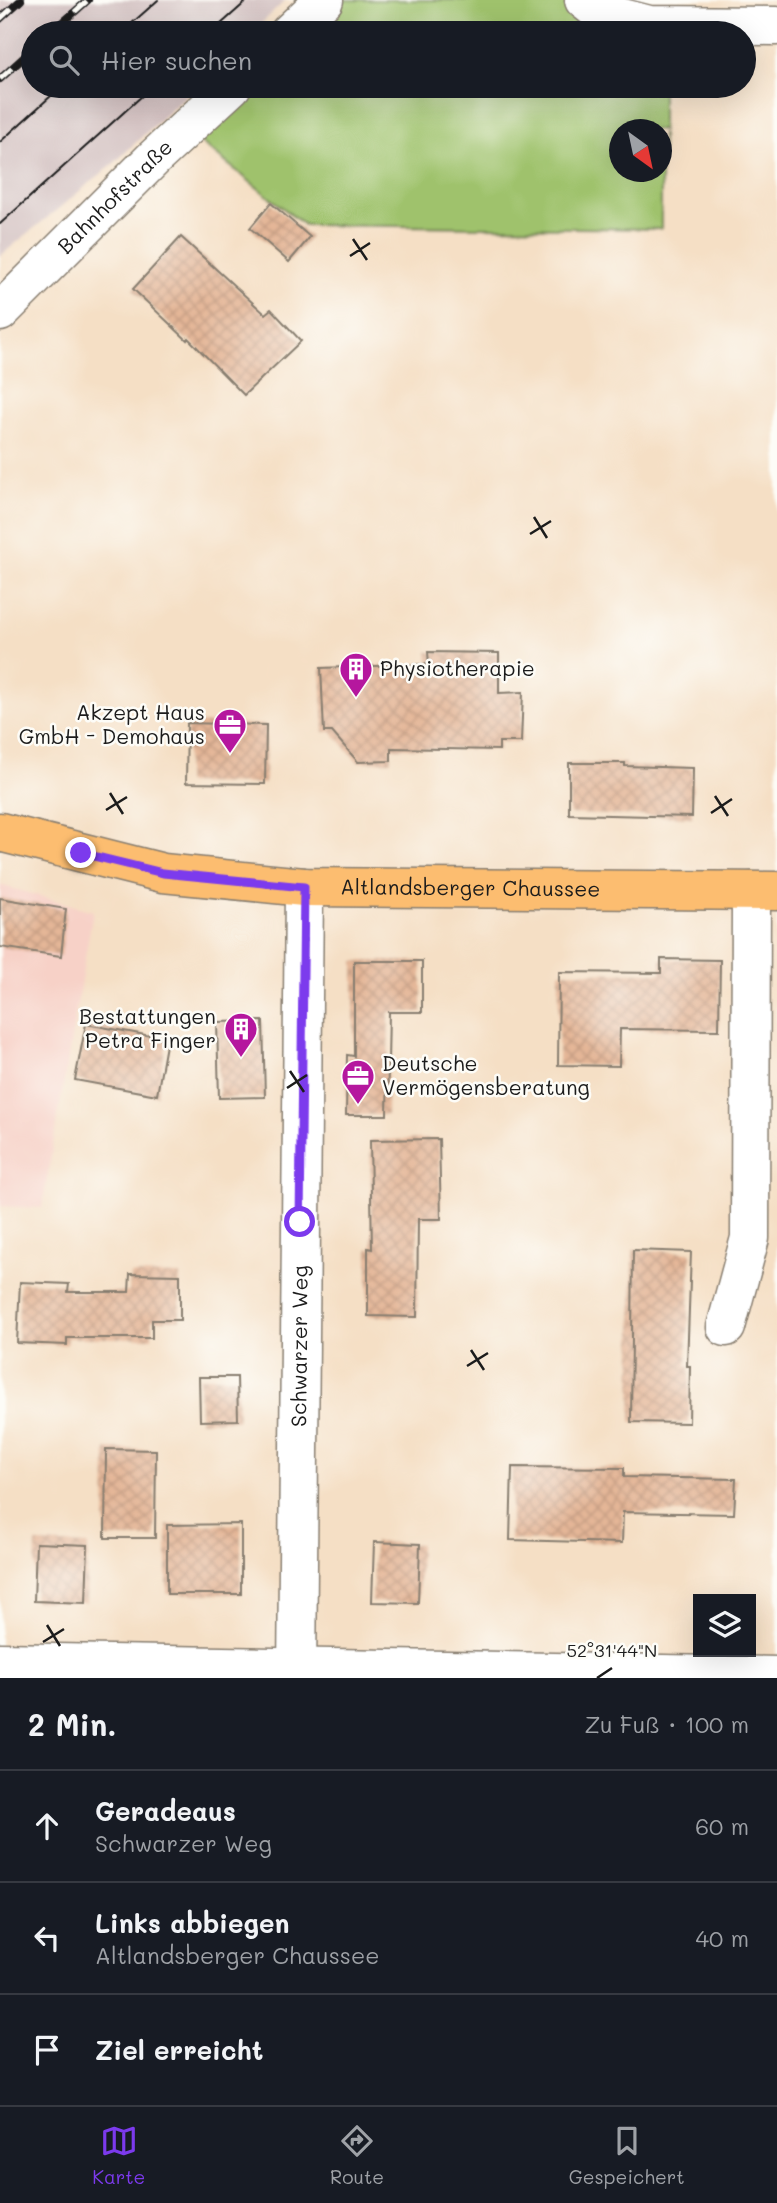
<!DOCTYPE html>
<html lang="de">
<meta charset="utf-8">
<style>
body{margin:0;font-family:Mali,sans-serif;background:#20242c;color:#f1f3f6}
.controls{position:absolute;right:21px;bottom:21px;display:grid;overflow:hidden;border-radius:0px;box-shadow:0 7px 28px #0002}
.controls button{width:63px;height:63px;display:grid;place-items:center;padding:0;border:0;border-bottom:2px solid #363941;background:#171b24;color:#f1f3f6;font:35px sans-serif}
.compass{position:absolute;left:609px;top:119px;width:63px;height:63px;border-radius:50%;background:#171b24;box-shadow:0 7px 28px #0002;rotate:147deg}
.stop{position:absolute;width:21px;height:21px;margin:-16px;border:5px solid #7c3aed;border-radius:50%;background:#fff}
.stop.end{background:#7c3aed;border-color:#fff;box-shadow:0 2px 7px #0008}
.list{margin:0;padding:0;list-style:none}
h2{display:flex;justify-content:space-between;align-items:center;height:91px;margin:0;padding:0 28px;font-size:30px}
h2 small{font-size:23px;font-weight:400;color:#9ea1a6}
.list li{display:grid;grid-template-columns:46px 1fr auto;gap:21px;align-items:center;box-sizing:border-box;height:112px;padding:0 28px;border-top:2px solid #363941}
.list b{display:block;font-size:26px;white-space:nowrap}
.list p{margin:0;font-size:23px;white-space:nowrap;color:#9ea1a6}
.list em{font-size:23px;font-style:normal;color:#9ea1a6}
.icon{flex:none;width:38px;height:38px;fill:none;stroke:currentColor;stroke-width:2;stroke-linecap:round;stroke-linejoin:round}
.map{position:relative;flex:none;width:777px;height:1678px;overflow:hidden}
.search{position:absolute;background:#171b24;box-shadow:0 7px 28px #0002;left:21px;right:21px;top:21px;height:77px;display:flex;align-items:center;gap:18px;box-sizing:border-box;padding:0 24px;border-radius:38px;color:#9ea1a6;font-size:26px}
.sheet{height:427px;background:#171b24}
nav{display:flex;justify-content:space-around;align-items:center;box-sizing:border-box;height:98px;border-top:2px solid #363941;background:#171b24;font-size:19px;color:#9ea1a6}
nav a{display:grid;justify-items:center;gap:4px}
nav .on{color:#7c3aed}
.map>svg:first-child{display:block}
</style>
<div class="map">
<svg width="777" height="1678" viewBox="0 0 777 1678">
<defs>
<pattern id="building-cross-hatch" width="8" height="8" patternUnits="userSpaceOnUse" patternTransform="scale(1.75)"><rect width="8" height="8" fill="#e4b697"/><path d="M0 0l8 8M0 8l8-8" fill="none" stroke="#c39c82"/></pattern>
</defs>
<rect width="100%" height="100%" fill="#fdfcf7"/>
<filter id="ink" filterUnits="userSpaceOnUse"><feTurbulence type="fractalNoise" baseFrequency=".0143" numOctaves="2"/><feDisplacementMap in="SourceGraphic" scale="14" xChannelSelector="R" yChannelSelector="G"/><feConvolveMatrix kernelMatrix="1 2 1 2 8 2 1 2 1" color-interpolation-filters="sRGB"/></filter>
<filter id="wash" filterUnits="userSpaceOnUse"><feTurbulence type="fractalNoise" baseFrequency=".00686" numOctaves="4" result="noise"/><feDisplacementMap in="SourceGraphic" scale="28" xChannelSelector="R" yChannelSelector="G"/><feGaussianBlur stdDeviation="1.57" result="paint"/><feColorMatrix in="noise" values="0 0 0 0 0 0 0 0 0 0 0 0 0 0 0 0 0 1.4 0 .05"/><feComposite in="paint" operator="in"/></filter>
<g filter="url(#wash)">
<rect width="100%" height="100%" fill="#f5dfc5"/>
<polygon fill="#f7d1c7" points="0,885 93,911 42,1208 0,1206"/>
<polygon fill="#d2bfc0" points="0,0 286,0 251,33 33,33 33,86 196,86 113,164 0,256"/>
<g fill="#9fc26c" stroke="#5e6f44" stroke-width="2">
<polygon points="339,0 570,0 619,33 304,33"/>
<polygon points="247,86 662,86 662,164 662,130 620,130 620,172 661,172 661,229 304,225 193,136"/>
</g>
<g id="blocks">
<g fill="url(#building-cross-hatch)">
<polygon points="271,203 310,237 289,262 250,228"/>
<polygon points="181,237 265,314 271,309 301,341 244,395 188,338 187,340 133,289"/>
<polygon points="428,652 499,653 499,693 523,692 521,742 499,742 499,750 391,748 391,761 358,762 332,732 324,732 321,668 429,664"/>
<polygon points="187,723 266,725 265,784 186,783"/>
<polygon points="569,763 625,763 625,766 693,768 692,817 569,814"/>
<polygon points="0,898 66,909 61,956 0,947"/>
<polygon points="661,959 720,960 719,1030 620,1029 619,1066 558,1065 559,972 661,973"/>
<polygon points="354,961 422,961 422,1012 389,1012 387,1115 346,1115 347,1055 354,1056"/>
<polygon points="263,1021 265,1097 219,1098 217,1022"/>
<polygon points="86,1024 167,1039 157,1095 75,1080"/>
<polygon points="439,1139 441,1219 418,1219 417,1317 368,1316 368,1248 372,1249 370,1140"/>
<polygon points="633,1250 691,1252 687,1366 690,1366 689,1423 631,1422"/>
<polygon points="130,1274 180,1275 180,1320 152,1320 152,1338 67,1338 67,1345 17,1343 20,1282 69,1284 68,1292 129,1292"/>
<polygon points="199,1377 237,1377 238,1420 200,1421"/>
<polygon points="106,1449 156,1450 155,1538 105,1538"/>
<polygon points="512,1467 624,1468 624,1477 736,1479 734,1514 623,1512 622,1543 510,1540"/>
<polygon points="241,1524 241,1594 167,1594 167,1525"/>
<polygon points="374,1542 420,1544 418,1603 372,1602"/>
<polygon points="36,1543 88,1545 86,1603 34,1601"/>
</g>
</g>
</g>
<g filter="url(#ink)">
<use href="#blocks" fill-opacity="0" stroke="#887e70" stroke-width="2"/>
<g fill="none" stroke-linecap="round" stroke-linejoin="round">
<defs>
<g id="minor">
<polyline points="584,0 599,12 649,25 777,26"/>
<polyline points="289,33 324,0"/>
<path id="s1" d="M0 312 154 158 232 86"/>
<polyline points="726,1327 750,1238 751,891"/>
<polyline points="0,1662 777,1676"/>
<path id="s2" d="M297 1678 304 887"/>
</g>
<g id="major">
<path id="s3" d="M0 832 163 873 304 887 777 891"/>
</g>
</defs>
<use href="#minor" stroke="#887e70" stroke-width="41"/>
<use href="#major" stroke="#887e70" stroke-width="41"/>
<use href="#minor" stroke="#fff" stroke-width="38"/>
<use href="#major" stroke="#fcbd6f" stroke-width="38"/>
<g stroke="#1c1c1c" stroke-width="2">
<polyline points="121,33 158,0"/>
<polyline points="211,33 248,0"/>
<polyline points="0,142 62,86"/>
<polyline points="0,224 153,86"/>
</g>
<defs>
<g id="rail">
<polyline points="0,19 21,0"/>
<polyline points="51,33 88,0"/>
<polyline points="0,79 33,49"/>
</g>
</defs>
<use href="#rail" stroke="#1c1c1c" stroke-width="8"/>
<use href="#rail" stroke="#fdfcf7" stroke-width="5" stroke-dasharray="16" stroke-linecap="butt"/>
</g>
</g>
<g fill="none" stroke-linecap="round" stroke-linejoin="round" filter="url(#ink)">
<polyline stroke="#7c3aed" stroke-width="9" points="81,853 163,873 304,887 300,1222"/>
</g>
<path fill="none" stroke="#1c1c1c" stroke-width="2.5" d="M353 239 367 260M350 256 370 243M534 517 547 538M530 534 551 521M110 793 123 814M715 796 728 816M106 810 127 797M711 813 732 799M290 1071 304 1092M287 1088 307 1075M471 1350 484 1370M467 1366 488 1353M47 1625 60 1646M43 1642 64 1629M597 1678 612 1668"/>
<defs>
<symbol id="building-pin" viewBox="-11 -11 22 30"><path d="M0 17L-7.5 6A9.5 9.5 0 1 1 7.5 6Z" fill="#b5179e" stroke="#fdfcf7"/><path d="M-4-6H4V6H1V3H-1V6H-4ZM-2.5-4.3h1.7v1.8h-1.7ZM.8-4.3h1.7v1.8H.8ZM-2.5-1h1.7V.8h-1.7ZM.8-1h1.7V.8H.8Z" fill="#fff"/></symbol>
<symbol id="office-pin" viewBox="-11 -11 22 30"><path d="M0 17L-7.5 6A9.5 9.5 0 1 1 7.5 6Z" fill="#b5179e" stroke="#fdfcf7"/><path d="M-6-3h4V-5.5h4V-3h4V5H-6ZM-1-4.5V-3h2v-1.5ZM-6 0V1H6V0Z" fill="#fff"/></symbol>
</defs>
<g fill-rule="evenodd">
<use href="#building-pin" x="337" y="650" width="38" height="52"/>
<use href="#office-pin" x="211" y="706" width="38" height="52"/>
<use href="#building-pin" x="222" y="1010" width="38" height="52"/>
<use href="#office-pin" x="339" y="1057" width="38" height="52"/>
</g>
<g text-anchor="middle" stroke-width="5" stroke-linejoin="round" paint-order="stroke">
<g font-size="21" fill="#1c1c1c" stroke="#fdfcf7">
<text dy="7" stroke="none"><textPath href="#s1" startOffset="163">Bahnhofstraße</textPath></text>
<text dy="7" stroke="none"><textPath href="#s3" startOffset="476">Altlandsberger Chaussee</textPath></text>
<text dy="7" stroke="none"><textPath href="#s2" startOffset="332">Schwarzer Weg</textPath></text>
</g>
<g font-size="21" fill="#1c1c1c" stroke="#fdfcf7" text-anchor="start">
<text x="380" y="676">Physiotherapie</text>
<text x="205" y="720" text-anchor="end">Akzept Haus<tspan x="205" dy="24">GmbH - Demohaus</tspan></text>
<text x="216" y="1024" text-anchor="end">Bestattungen<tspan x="216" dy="24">Petra Finger</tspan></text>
<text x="382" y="1071">Deutsche<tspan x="382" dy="24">Vermögensberatung</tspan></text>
</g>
</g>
<g font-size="18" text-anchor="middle" fill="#1c1c1c" stroke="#fdfcf7" stroke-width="5" stroke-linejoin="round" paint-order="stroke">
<text x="612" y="1657">52°31'44"N</text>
</g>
</svg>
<div class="controls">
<button><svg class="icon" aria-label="layers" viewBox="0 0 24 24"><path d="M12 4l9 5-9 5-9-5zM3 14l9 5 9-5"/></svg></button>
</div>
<svg class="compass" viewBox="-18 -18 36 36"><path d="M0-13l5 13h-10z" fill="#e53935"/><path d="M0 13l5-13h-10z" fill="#9ea1a6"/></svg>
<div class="stop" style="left:300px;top:1222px"></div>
<div class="stop end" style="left:81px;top:853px"></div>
<div class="search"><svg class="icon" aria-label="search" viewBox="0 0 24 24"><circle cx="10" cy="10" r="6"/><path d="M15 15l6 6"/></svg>Hier suchen</div>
</div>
<section class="sheet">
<h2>2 Min.<small>Zu Fuß · 100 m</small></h2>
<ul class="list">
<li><svg class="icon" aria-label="ahead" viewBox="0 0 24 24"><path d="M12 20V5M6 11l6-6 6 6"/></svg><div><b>Geradeaus</b><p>Schwarzer Weg</p></div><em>60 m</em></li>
<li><svg class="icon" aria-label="left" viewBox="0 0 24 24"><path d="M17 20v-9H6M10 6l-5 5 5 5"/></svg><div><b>Links abbiegen</b><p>Altlandsberger Chaussee</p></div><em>40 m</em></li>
<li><svg class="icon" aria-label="arrive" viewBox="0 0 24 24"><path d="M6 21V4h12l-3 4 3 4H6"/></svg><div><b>Ziel erreicht</b></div></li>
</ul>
</section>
<nav>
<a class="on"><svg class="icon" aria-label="map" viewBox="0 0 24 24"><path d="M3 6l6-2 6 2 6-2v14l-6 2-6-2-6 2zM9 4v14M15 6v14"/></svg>Karte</a>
<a><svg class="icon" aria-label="directions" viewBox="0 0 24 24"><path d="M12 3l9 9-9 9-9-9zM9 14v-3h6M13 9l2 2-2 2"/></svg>Route</a>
<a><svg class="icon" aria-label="saved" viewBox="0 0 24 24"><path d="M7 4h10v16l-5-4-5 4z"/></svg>Gespeichert</a>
</nav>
